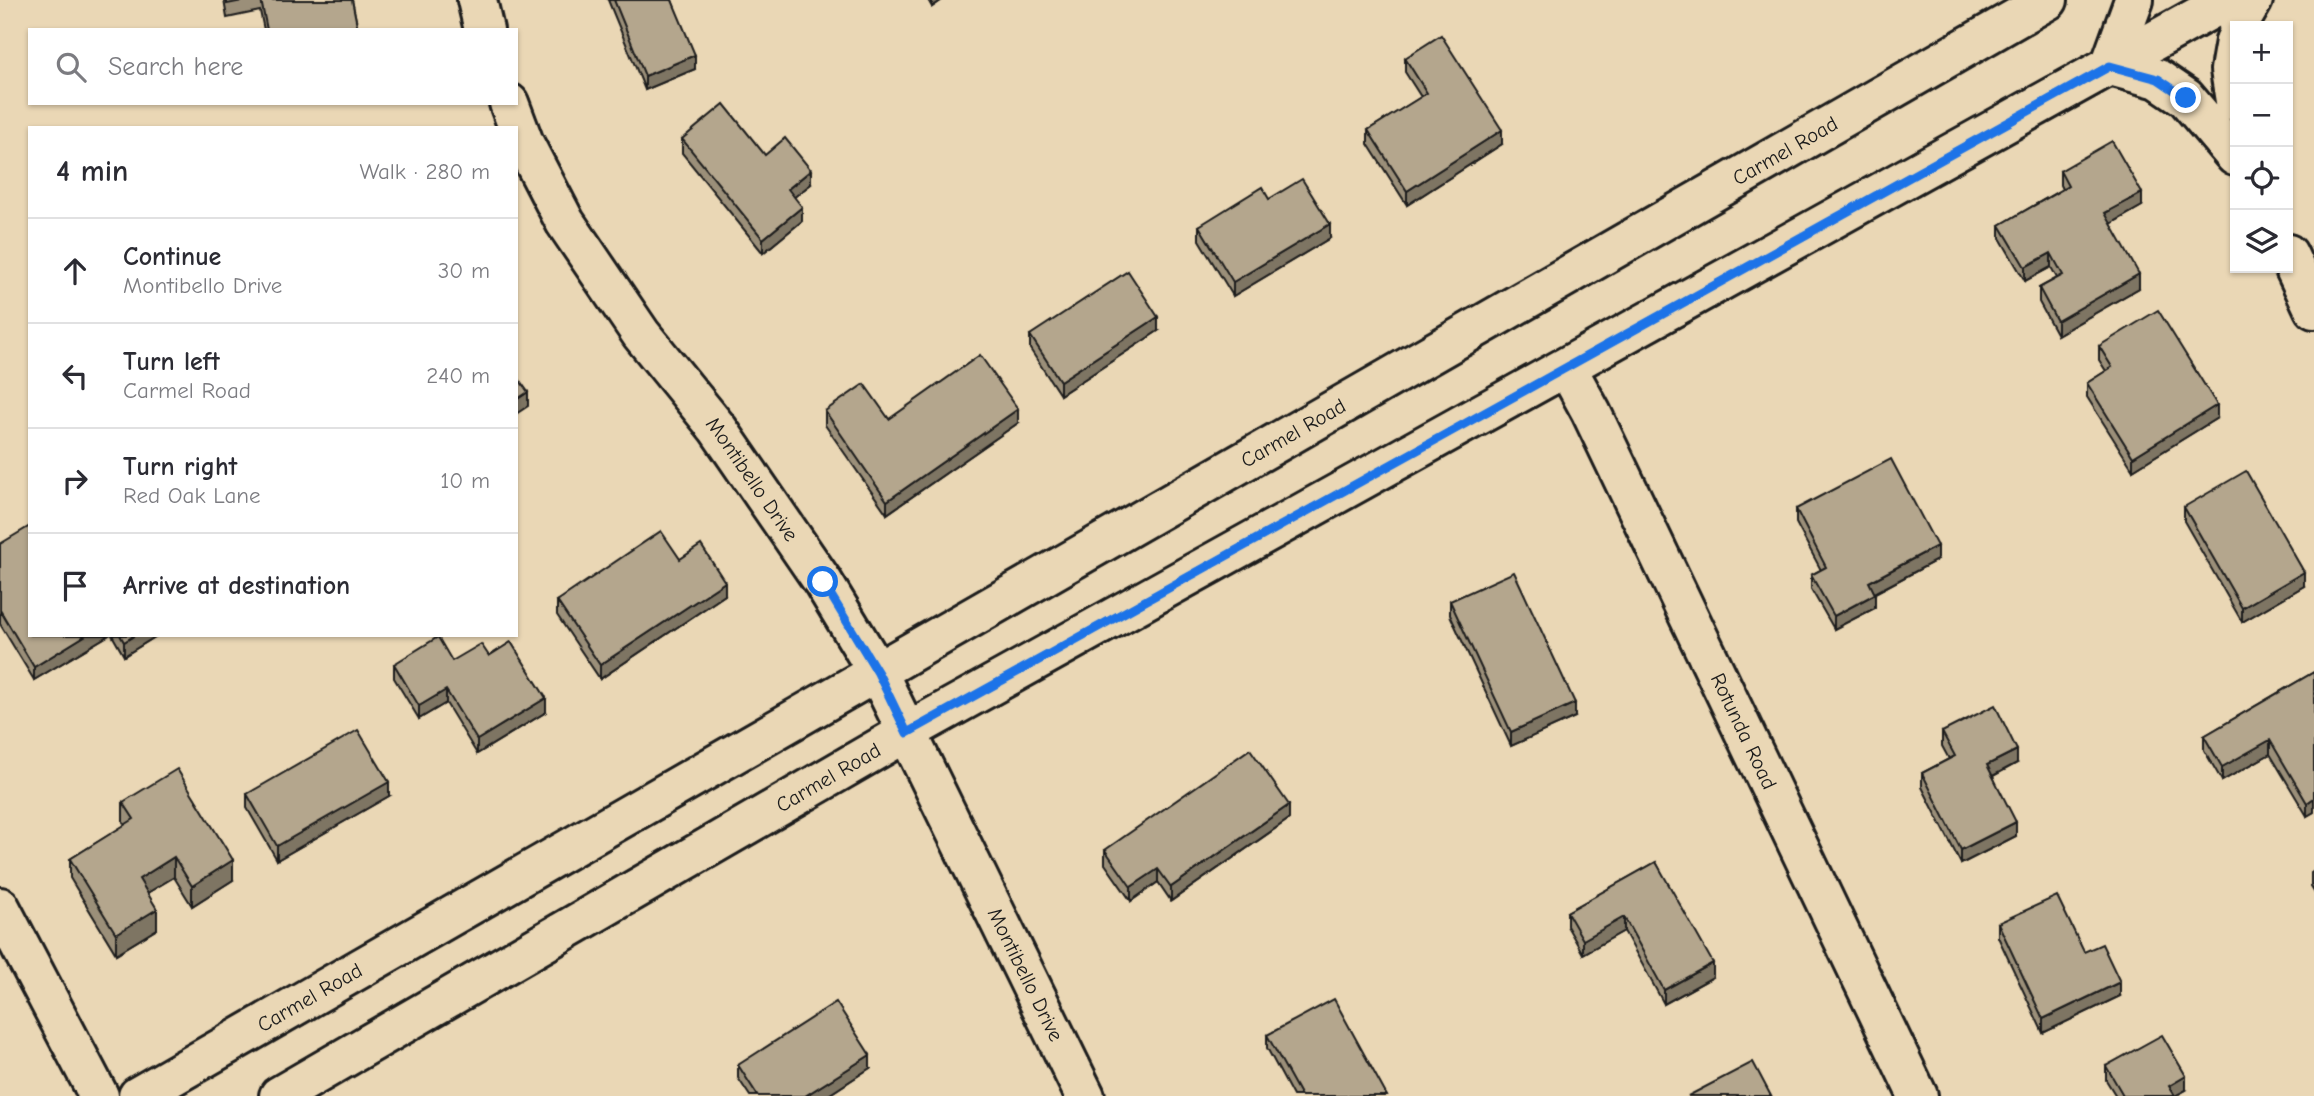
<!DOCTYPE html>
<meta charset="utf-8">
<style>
body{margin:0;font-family:"Comic Neue",sans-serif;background:#f2f2f3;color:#2b2b33}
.controls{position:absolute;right:21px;top:21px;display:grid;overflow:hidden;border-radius:0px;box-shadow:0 2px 5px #0004}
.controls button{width:63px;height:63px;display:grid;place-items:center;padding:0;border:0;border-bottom:2px solid #e1e1e2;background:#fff;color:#2b2b33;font:35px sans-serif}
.stop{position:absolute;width:21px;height:21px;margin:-16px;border:5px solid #1a73e8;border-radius:50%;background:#fff}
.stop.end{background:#1a73e8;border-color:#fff;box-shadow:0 2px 7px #0008}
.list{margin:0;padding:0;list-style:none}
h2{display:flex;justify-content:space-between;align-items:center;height:91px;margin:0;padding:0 28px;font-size:30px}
h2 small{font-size:23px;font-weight:400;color:#7c7c81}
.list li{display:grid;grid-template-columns:46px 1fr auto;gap:21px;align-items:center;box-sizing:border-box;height:105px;padding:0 28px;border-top:2px solid #e1e1e2}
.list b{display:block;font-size:26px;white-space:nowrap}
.list p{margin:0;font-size:23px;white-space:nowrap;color:#7c7c81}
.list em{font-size:23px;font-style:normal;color:#7c7c81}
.icon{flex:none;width:38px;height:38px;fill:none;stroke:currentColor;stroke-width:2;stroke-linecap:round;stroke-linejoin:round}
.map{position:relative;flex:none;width:2314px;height:1096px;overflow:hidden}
.search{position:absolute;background:#fff;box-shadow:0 2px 5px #0004;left:28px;top:28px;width:490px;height:77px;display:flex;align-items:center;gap:18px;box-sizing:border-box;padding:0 24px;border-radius:0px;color:#7c7c81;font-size:26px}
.panel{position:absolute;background:#fff;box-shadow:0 2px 5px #0004;left:28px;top:126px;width:490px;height:511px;border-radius:0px}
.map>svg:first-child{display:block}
</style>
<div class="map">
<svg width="2314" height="1096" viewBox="0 0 2314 1096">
<rect width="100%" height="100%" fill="#ead7b5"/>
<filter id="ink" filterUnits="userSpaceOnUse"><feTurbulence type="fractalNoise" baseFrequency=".0143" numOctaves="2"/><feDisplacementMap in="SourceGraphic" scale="14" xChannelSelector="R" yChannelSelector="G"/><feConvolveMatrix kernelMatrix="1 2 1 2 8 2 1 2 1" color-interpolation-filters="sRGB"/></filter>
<g filter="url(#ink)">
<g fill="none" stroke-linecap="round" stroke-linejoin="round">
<defs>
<g id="minor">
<polyline points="477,0 484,30"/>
<polyline points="2238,26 2253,0"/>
<polyline points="2235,41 2230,70 2235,101"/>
<polyline points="2110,66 2158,79 2186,98 2235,156"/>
<path id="s1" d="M509 103 524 143 565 222 641 334 718 429 823 582 878 673 1085 1096"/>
<polyline points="2288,254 2314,309"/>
<path id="s2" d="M1567 368 1591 412 1918 1096"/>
<polyline points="0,907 99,1096"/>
</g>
<g id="major">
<polyline points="2110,66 2134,0"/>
<path id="s3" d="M138 1096 2048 0"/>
<path id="s4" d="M279 1096 907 732 2228 0"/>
</g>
</defs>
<use href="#minor" stroke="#1c1c1c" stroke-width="44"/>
<use href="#major" stroke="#1c1c1c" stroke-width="44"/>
<use href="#minor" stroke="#ead7b5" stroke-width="38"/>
<use href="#major" stroke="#ead7b5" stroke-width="38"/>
</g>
<g fill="#9b8f79" stroke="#1c1c1c" stroke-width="2">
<polygon points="224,0 352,0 358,30 264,30 260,11 227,18"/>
<polygon points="608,0 672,0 695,69 645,90"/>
<polygon points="928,0 942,0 932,7"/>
<polygon points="1405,58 1502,144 1407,205 1368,144 1368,130 1421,97 1405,72"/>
<polygon points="682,139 765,155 811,184 794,197 802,221 763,253 682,153"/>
<polygon points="2060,171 2142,206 2111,224 2139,288 2057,335 2039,302 2039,288 2057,278 2051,267 2025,281 2000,238 2000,225 2062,189 2060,185"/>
<polygon points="1269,199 1330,238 1233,296 1199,240 1199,226"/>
<polygon points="1158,331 1060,395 1030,349 1030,335"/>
<polygon points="2099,346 2217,418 2133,470 2087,397 2087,383 2106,371 2099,360"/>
<polygon points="825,411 889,419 1018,423 887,514 825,425"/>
<polygon points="2184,507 2304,586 2242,622 2184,521"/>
<polygon points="1796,509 1937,560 1875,593 1875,608 1834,629 1811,589 1811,575 1821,570 1796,523"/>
<polygon points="0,544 30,635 109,635 34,680 0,624"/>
<polygon points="680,559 725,595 600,679 557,615 557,601"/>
<polygon points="1450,601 1575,717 1511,746 1450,615"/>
<polygon points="112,635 158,635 124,656"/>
<polygon points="489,656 546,712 477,754 446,703 419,719 394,678 394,664 452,661"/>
<polygon points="2314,672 2314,812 2307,816 2270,754 2222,781 2204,750 2204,736"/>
<polygon points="1942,732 2017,763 1993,776 2016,836 1961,864 1922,787 1922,773 1949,759 1942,746"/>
<polygon points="247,794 389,796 277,860 247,808"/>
<polygon points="123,802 233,880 192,906 174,877 147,893 157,929 116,954 70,878 70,859 125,825 123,822"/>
<polygon points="1289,819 1171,901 1158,882 1131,901 1105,864 1105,850"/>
<polygon points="1656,862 1713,977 1664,1004 1624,931 1583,954 1567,926 1567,912"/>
<polygon points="2314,871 2314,892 2311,887 2311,873"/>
<polygon points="1998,923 2120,996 2043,1033 1998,937"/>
<polygon points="1267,1035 1387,1096 1293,1096 1267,1048"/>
<polygon points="738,1065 870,1068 827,1096 750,1096 738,1078"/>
<polygon points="2106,1066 2186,1090 2175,1096 2116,1096 2106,1080"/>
</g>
<g fill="#7e7463" stroke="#1c1c1c" stroke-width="2">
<polygon points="932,0 942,0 932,7"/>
<polygon points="695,55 695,69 645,90 645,76"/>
<polygon points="1502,130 1502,144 1407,205 1407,191"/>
<polygon points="811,170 811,184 788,202 788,189"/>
<polygon points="2142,193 2142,206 2105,227 2105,213"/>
<polygon points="802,207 802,221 763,253 763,239"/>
<polygon points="1330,224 1330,238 1233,296 1233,282"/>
<polygon points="2051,253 2051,267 2025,281 2025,267"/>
<polygon points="2139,274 2139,288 2057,335 2057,321"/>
<polygon points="1158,317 1158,331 1060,395 1060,381"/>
<polygon points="528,392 528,406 516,414 516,400"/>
<polygon points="2217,405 2217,418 2133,470 2133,457"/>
<polygon points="1018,409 1018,423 887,514 887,501"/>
<polygon points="1937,546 1937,560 1869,596 1869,582"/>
<polygon points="2304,572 2304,586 2242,622 2242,608"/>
<polygon points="725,582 725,595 600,679 600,665"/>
<polygon points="1875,594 1875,608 1834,629 1834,616"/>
<polygon points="86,635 109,635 34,680 34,667"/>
<polygon points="135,635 158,635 124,656 124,642"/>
<polygon points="446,690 446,703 419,719 419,706"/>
<polygon points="546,698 546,712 477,754 477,740"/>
<polygon points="1575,703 1575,717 1511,746 1511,732"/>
<polygon points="2270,740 2270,754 2222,781 2222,767"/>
<polygon points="2017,750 2017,763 1987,779 1987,765"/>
<polygon points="389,782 389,796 277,860 277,846"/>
<polygon points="2314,798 2314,812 2307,816 2307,803"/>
<polygon points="1289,805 1289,819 1171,901 1171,887"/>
<polygon points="2016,822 2016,836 1961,864 1961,850"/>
<polygon points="174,857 174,877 139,898 139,879"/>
<polygon points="233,860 233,880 192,906 192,886"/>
<polygon points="1158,869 1158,882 1131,901 1131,887"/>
<polygon points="157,909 157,929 116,954 116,934"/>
<polygon points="1624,917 1624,931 1583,954 1583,940"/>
<polygon points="1713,963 1713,977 1664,1004 1664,990"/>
<polygon points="2120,982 2120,996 2043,1033 2043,1019"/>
<polygon points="870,1055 870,1068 827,1096 805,1096"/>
<polygon points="2186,1076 2186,1090 2175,1096 2169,1086"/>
</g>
<g fill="#b4a68d" stroke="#1c1c1c" stroke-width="2">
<polygon points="227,0 247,0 227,4"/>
<polygon points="261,0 352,0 358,30 267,30"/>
<polygon points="614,0 672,0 695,55 645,76"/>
<polygon points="1441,35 1502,130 1407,191 1368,130 1427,93 1405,58"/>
<polygon points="724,104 765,155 785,138 811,170 788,189 802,207 763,239 682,139"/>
<polygon points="2112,141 2142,193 2105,213 2139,274 2057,321 2039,288 2063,275 2051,253 2025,267 2000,225 2068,186 2060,171"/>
<polygon points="1302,179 1330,224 1233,282 1199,226 1262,187 1269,199"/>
<polygon points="1128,271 1158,317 1060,381 1030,335"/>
<polygon points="2158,310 2217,405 2133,457 2087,383 2112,367 2099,346"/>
<polygon points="980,355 1018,409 887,501 825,411 864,384 889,419"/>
<polygon points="516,375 528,392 516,400"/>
<polygon points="1891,459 1937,546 1869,582 1875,594 1834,616 1811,575 1826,567 1796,509"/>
<polygon points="2246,471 2304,572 2242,608 2184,507"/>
<polygon points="30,526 30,635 86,635 34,667 0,610 0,544"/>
<polygon points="661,531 680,559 701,545 725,582 600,665 557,601"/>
<polygon points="1514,572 1575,703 1511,732 1450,601"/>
<polygon points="120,635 135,635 124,642"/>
<polygon points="438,637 452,661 481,644 489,656 511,642 546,698 477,740 446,690 419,706 394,664"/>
<polygon points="2314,672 2314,798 2307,803 2270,740 2222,767 2204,736"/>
<polygon points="1995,705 2017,750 1987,765 2016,822 1961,850 1922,773 1955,756 1942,732"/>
<polygon points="358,730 389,782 277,846 247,794"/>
<polygon points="1250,749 1289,805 1171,887 1158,869 1131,887 1105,850"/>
<polygon points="177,769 233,860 192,886 174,857 139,879 157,909 116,934 70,859 134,819 123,802"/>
<polygon points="1656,862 1713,963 1664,990 1624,917 1583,940 1567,912"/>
<polygon points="2057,896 2084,952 2102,944 2120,982 2043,1019 1998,923"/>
<polygon points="1334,999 1387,1096 1301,1096 1267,1035"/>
<polygon points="836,1002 870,1055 805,1096 758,1096 738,1065"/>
<polygon points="2162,1035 2186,1076 2169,1086 2175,1096 2122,1096 2123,1095 2106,1066"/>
<polygon points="1753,1062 1771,1096 1688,1096"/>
</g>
</g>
<g fill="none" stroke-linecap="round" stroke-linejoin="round" filter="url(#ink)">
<polyline stroke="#1a73e8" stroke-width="9" points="823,582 878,673 907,733 2110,66 2158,79 2186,98"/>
</g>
<g text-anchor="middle" stroke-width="6" stroke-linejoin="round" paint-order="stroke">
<g font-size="21" fill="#1c1c1c" stroke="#ead7b5">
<text dy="7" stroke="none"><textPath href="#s3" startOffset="1899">Carmel Road</textPath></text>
<text dy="7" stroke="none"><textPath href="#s3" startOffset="1332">Carmel Road</textPath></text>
<text dy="7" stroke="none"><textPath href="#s1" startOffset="450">Montibello Drive</textPath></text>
<text dy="7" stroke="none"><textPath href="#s2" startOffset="404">Rotunda Road</textPath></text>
<text dy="7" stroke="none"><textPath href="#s4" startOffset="635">Carmel Road</textPath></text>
<text dy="7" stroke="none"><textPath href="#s1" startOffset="1017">Montibello Drive</textPath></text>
<text dy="7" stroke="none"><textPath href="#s3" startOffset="198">Carmel Road</textPath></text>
</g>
</g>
</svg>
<div class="controls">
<button>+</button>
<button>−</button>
<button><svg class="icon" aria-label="locate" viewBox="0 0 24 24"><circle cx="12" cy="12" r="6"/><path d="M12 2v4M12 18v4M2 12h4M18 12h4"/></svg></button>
<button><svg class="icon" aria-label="layers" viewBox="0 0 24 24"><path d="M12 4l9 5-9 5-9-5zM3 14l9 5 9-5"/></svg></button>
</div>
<div class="stop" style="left:823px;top:582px"></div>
<div class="stop end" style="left:2186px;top:98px"></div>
<div class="search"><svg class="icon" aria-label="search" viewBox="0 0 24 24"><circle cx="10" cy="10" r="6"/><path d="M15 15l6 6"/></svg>Search here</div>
<section class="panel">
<h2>4 min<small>Walk · 280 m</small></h2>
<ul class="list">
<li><svg class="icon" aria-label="ahead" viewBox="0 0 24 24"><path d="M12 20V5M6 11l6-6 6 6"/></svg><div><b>Continue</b><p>Montibello Drive</p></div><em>30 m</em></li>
<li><svg class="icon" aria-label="left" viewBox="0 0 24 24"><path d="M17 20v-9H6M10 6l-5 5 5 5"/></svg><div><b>Turn left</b><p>Carmel Road</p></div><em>240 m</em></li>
<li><svg class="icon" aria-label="right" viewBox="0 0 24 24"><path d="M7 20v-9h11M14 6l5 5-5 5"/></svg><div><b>Turn right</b><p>Red Oak Lane</p></div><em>10 m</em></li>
<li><svg class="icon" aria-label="arrive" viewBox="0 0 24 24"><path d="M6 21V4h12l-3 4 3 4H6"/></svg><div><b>Arrive at destination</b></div></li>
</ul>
</section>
</div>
